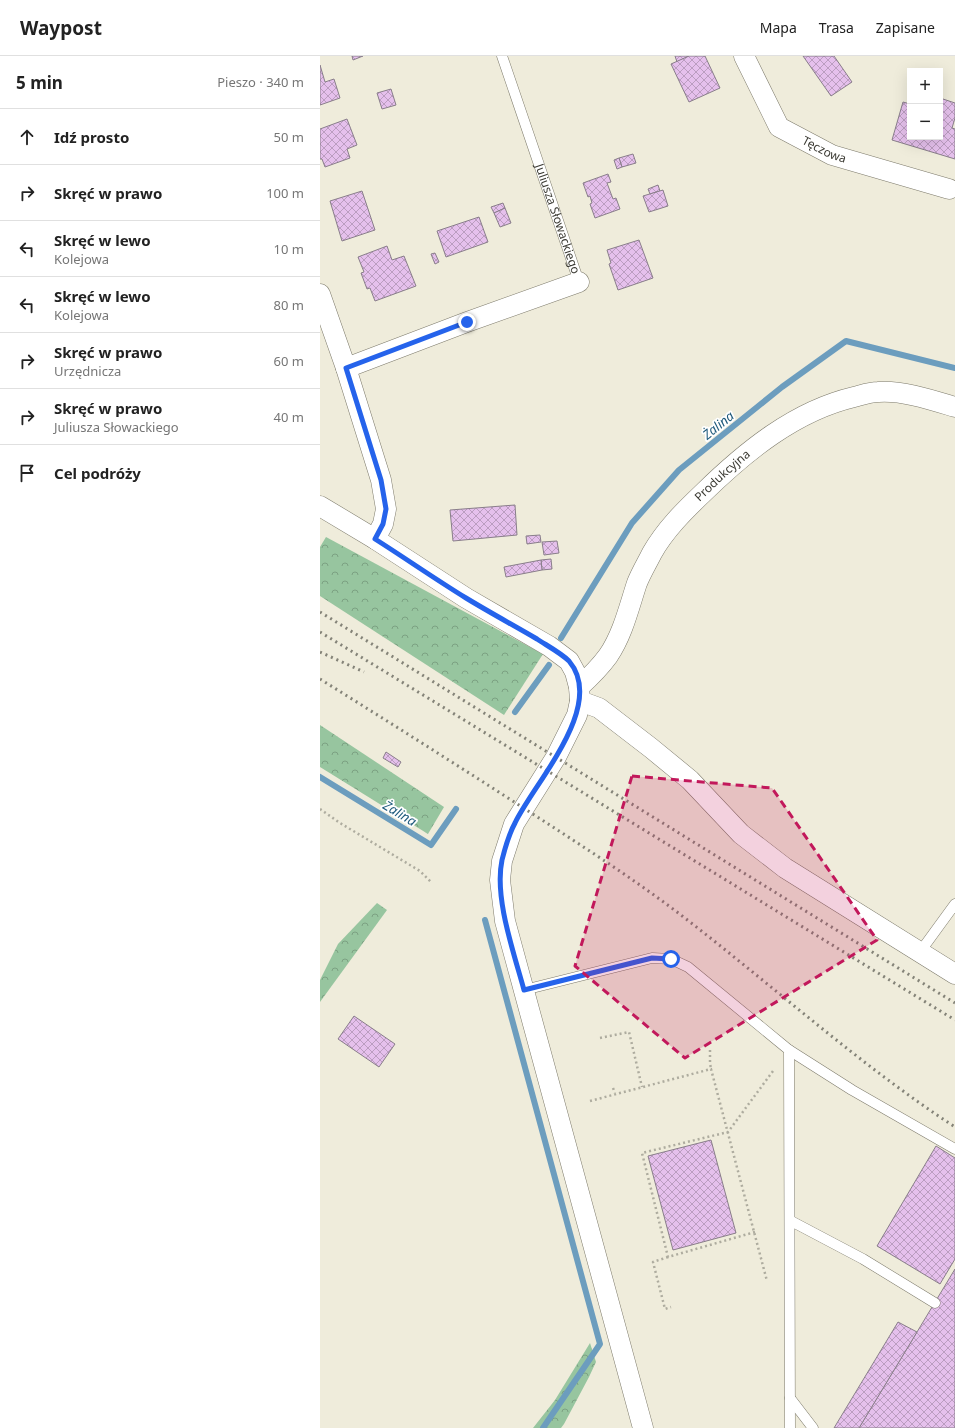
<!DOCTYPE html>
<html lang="pl">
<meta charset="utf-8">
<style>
body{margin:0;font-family:"Noto Sans",sans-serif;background:#f6f6f6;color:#222}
.controls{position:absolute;right:12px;top:12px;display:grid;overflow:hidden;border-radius:0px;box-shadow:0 4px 16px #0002}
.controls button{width:36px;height:36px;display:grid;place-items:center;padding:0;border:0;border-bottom:1px solid #e0e0e0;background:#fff;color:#222;font:20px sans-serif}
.stop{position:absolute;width:12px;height:12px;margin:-9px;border:3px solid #2563eb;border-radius:50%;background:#fff}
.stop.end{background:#2563eb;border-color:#fff;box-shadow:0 1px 4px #0008}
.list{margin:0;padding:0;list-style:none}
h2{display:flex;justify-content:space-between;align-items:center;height:52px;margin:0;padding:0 16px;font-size:17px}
h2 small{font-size:13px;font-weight:400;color:#767676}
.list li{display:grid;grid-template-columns:26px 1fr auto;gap:12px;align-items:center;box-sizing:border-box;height:56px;padding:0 16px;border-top:1px solid #e0e0e0}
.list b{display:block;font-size:15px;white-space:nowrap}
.list p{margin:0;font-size:13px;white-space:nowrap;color:#767676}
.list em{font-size:13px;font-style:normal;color:#767676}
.icon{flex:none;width:22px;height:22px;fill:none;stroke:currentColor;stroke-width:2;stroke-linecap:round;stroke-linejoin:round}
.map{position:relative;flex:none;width:635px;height:1372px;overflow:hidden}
header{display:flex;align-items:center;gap:24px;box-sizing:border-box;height:56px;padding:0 20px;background:#fff;border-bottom:1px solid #e0e0e0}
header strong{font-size:19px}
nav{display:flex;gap:22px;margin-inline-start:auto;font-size:14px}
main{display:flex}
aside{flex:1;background:#fff}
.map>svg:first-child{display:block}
</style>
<header>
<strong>Waypost</strong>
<nav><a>Mapa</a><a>Trasa</a><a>Zapisane</a></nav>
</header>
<main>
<aside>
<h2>5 min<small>Pieszo · 340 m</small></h2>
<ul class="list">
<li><svg class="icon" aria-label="ahead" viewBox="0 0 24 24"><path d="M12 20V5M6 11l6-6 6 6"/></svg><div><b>Idź prosto</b></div><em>50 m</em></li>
<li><svg class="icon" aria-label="right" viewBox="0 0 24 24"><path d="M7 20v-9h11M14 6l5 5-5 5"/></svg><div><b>Skręć w prawo</b></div><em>100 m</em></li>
<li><svg class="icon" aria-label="left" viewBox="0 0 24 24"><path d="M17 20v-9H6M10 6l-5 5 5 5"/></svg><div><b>Skręć w lewo</b><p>Kolejowa</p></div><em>10 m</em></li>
<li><svg class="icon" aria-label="left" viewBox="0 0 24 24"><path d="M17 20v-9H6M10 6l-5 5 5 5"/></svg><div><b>Skręć w lewo</b><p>Kolejowa</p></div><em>80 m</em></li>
<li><svg class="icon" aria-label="right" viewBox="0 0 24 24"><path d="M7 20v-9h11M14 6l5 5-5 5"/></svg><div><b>Skręć w prawo</b><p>Urzędnicza</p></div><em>60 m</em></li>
<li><svg class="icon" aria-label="right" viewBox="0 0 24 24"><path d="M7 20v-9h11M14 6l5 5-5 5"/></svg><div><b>Skręć w prawo</b><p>Juliusza Słowackiego</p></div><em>40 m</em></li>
<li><svg class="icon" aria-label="arrive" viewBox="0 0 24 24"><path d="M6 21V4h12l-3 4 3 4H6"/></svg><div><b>Cel podróży</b></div></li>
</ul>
</aside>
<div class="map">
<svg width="635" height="1372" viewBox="0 0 635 1372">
<defs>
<pattern id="forest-crowns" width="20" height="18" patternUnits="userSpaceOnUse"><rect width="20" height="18" fill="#97c59f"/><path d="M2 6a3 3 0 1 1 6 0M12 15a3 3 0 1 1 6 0" fill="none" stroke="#7ca182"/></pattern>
<pattern id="building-cross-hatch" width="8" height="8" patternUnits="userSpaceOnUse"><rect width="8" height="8" fill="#e5c0ec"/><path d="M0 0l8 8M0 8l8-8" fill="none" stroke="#bb9dc0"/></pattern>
</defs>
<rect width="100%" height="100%" fill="#efecdb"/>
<g fill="url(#forest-crowns)">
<polygon points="6,481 223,598 184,659 0,540 0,491"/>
<polygon points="0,669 124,751 108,778 0,711"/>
<polygon points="57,847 67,854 0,946 0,924 18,888"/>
<polygon points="270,1287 276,1306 269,1321 244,1368 241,1372 213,1372 235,1344"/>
</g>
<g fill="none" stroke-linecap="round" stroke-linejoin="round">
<g stroke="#6c9dbe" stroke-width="6">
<polyline points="241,582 312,467 359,414 462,331 526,285 635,312"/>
<polyline points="195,656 229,609"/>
<polyline points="0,721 111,789 136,753"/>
<polyline points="165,864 280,1288 223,1372"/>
</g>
</g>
<g fill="url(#building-cross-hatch)" stroke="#897e8a">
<polygon points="32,0 43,0 33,4"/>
<polygon points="355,0 369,0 357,6"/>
<polygon points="369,0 385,0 400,32 369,46 351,8"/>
<polygon points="483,0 514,0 532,26 511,40"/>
<polygon points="0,9 5,26 14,23 20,42 0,49"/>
<polygon points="71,33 76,49 62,53 57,37"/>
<polygon points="620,42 635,47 635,62 632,72 635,73 635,103 572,84 583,46 590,48 590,81 620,81"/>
<polygon points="27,63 37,89 27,93 30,102 5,111 2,103 0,103 0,73"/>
<polygon points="313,98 316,107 302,111 299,102"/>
<polygon points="299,102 302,111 297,113 294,104"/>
<polygon points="288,118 291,126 287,127 293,143 296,142 300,153 275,162 270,148 272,147 270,140 268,141 263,127"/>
<polygon points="338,129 340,135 330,138 328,133"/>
<polygon points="343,134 348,150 329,156 323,140"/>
<polygon points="42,135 55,174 22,185 10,145"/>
<polygon points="183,147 185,152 174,157 171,151"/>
<polygon points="185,152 191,167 180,171 174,157"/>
<polygon points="159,161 168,186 126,201 117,175"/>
<polygon points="319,184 333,222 298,234 289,208 291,207 287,194"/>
<polygon points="67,190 72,204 84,200 96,230 55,245 50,232 47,233 41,217 44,216 38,201"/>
<polygon points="115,197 119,206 115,208 111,198"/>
<polygon points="195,449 197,479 133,485 130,454"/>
<polygon points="220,479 221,486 207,488 206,480"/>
<polygon points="237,485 239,497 224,499 222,486"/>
<polygon points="231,503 232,513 222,514 221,504"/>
<polygon points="221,504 222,514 186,521 184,511"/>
<polygon points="66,696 81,706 78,711 63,702"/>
<polygon points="34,960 75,988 59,1011 18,983"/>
<polygon points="391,1084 416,1177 353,1194 328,1100"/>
<polygon points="616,1090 635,1102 635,1203 620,1228 557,1190"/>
<polygon points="635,1213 635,1372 539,1372 597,1276"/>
<polygon points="578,1266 597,1276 539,1372 514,1372"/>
</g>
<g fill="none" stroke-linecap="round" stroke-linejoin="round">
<defs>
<g id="lane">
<path id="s1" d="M182 0 259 226"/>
<polyline points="600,896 635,848"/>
<polyline points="204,934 332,902 351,903 368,911 469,994 470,1372"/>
<polyline points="469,994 532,1034 635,1093"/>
<polyline points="471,1165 543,1203 615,1247"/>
<polyline points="470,1342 493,1372"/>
</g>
<g id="street">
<path id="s2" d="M424 0 459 71 512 99 629 133"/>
<polyline points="0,238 26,312 61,424 66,453 63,468 55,483"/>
<polyline points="26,312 147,266 259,226"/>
<polyline points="0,450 55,483 146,542 229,590 249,605 255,616 259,631 260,645 257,659 236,701 194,768 182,805 180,824 185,865 323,1372"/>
<path id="s3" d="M259 631C270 621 280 611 288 600 303 578 309 551 317 527 321 517 327 507 332 497 345 474 364 455 383 437 426 395 475 355 534 341 542 339 550 336 558 336 582 334 612 344 635 351"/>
<polyline points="260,645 279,652 331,692 370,724 421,778 465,812 635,918"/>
</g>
</defs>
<use href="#lane" stroke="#7d7a6b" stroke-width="11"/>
<use href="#street" stroke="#7d7a6b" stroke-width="21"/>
<g stroke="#aeac9f" stroke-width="2.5" stroke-dasharray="2 3" stroke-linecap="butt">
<polyline points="0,753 20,767 100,815 111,826"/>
<polyline points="280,982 309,976 322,1031"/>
<polyline points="390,994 390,1007 391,1013"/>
<polyline points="293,1032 295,1037"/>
<polyline points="270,1045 391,1013 447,1225"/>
<polyline points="435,1176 348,1201 322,1097 408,1076 453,1015"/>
<polyline points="348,1201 333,1206 345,1253 351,1251"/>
</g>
<use href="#lane" stroke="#fff" stroke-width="10"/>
<use href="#street" stroke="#fff" stroke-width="20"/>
<g stroke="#848378" stroke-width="3" stroke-dasharray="2 4" stroke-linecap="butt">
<polyline points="0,556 635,947"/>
<polyline points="0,576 635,964"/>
<polyline points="0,596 44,616"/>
<path d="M0 623C69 666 137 709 205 753 256 786 308 819 357 856 450 927 537 1007 635 1071"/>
</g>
</g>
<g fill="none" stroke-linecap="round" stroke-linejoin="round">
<path stroke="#2563eb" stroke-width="5" d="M147 266 26 312 61 424 66 453 63 468 55 483C85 502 115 523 146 542 169 556 193 569 217 583 226 589 241 597 249 605 287 650 214 727 195 767 189 778 185 792 182 804 174 842 194 897 204 934L332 902 351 903"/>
</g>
<path fill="#c2185b" fill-opacity="0.2" stroke="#c2185b" stroke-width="3" stroke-dasharray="8 5" stroke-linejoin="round" d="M312 720 452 732 557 884 365 1002 255 910Z"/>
<g text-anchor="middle" stroke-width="3.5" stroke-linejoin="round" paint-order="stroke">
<g font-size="12" fill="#3c3b34" stroke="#fff">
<text dy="4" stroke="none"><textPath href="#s2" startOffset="130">Tęczowa</textPath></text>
<text dy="4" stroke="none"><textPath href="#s1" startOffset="172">Juliusza Słowackiego</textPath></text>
<text dy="4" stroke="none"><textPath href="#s3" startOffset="260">Produkcyjna</textPath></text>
</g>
<g font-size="13" font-style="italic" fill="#1f5a7c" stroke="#fff">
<text transform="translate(398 369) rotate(-39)" y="5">Żalina</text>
<text transform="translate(80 757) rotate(31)" y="5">Żalina</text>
</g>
</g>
</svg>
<div class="controls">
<button>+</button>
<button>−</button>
</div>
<div class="stop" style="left:351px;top:903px"></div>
<div class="stop end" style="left:147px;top:266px"></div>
</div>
</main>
